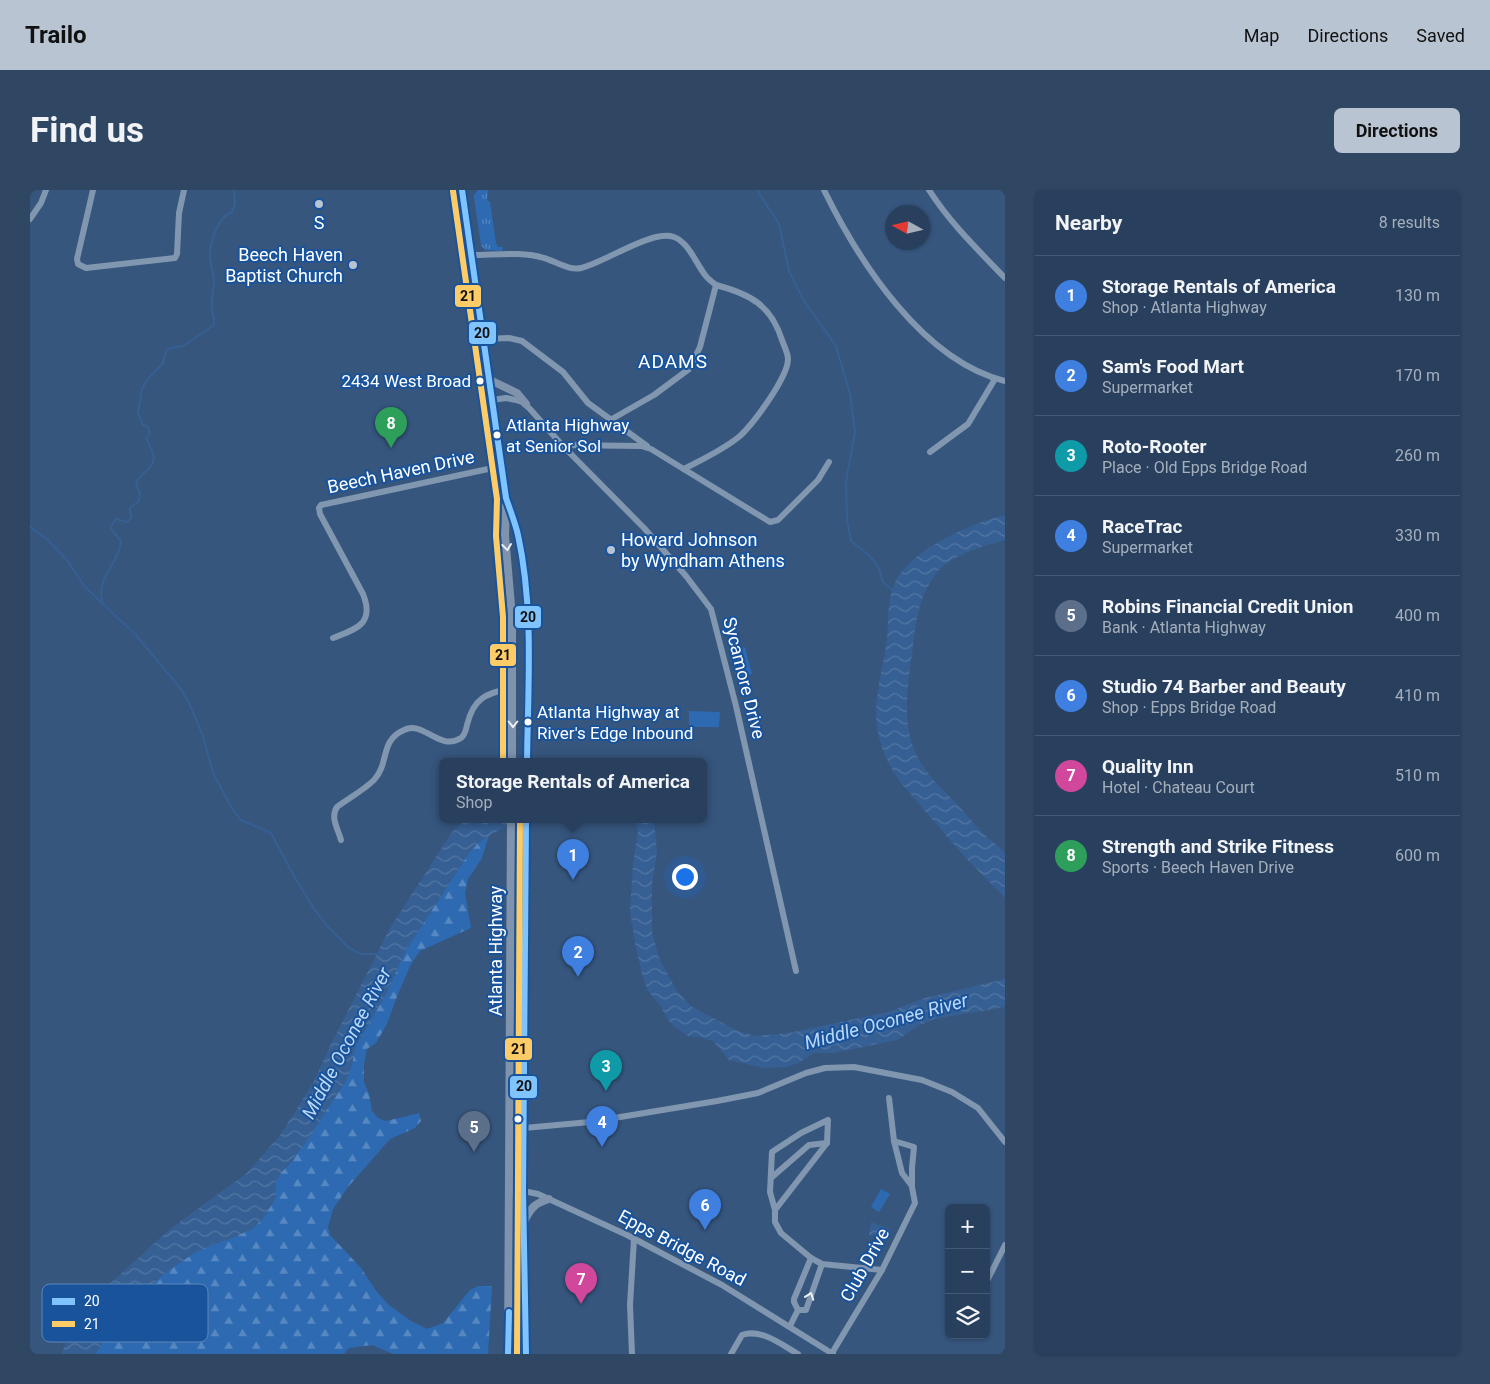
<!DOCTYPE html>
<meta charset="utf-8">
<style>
body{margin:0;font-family:Roboto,sans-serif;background:#304764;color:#f1f3f6}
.controls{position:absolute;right:15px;bottom:15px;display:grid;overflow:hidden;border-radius:8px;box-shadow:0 1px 4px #0004}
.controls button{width:45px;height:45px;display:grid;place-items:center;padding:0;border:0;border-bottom:1px solid #445973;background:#28405e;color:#f1f3f6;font:25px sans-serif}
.compass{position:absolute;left:855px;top:15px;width:45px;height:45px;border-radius:50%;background:#28405e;box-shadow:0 1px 4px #0004;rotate:278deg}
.you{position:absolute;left:654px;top:686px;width:18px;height:18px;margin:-12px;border:4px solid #fff;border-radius:50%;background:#1a73e8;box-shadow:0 0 0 8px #1a73e833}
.badge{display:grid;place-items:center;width:32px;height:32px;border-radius:50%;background:#b9c4d2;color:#fff;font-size:16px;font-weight:700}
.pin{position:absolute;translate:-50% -41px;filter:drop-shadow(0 1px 2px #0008)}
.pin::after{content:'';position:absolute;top:26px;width:18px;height:15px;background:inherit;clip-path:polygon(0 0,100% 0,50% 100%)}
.popup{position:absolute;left:409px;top:568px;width:268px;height:65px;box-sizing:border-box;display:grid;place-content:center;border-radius:8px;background:#28405e;filter:drop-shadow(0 1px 4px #0005);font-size:16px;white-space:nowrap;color:#a5afbc}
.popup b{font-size:19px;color:#f1f3f6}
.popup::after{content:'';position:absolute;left:50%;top:100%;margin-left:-10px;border:10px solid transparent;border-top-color:#28405e}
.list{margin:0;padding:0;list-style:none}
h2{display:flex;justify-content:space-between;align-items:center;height:65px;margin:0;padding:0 20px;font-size:21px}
h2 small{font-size:16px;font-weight:400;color:#a5afbc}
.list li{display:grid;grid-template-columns:32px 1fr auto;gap:15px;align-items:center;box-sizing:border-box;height:80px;padding:0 20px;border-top:1px solid #445973}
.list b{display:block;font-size:19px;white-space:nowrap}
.list p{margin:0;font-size:16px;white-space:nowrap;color:#a5afbc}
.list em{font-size:16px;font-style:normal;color:#a5afbc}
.icon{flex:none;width:28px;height:28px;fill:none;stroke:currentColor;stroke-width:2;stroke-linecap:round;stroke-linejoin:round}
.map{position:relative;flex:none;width:975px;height:1164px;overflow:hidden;border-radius:8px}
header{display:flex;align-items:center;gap:30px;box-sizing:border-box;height:70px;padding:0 25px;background:#b9c4d2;color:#111}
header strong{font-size:24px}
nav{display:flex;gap:28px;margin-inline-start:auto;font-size:18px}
.intro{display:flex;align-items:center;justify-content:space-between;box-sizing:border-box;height:120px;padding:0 30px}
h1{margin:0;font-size:35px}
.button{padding:12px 22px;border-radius:8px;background:#b9c4d2;color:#111;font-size:18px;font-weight:700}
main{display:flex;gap:30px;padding:0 30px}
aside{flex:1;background:#28405e;border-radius:8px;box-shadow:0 1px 4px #0004}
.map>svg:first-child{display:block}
</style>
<header>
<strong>Trailo</strong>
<nav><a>Map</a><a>Directions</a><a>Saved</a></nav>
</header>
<div class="intro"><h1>Find us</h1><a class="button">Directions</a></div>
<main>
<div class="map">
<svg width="975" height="1164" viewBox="0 0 975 1164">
<defs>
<pattern id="grass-tufts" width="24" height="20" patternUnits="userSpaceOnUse" patternTransform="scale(1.25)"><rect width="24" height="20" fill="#2d6ab1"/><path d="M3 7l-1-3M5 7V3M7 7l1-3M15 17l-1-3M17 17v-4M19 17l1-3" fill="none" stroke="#5788c1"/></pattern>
<pattern id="forest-firs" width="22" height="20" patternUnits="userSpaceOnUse" patternTransform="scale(1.25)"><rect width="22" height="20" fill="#2d6ab1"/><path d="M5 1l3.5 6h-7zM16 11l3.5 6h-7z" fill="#5788c1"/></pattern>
<pattern id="water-waves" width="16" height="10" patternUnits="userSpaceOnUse" patternTransform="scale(1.25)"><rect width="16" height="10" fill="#365f93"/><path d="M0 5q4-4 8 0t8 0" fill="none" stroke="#5477a3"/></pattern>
</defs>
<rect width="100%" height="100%" fill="#36567e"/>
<polygon fill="url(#grass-tufts)" points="448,0 458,0 457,10 460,12 466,53 468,57 473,57 472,61 455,60 451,55 444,8 444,5"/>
<polygon fill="url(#forest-firs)" points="459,645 452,668 438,689 435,703 441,738 390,761 381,774 368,804 357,834 346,853 337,859 334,874 334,892 339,904 342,921 348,928 356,931 389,923 391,931 385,938 360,949 318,997 303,1019 298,1037 300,1045 331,1078 347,1102 359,1115 381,1131 397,1139 413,1133 440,1100 448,1096 462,1096 458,1164 363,1164 342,1155 319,1158 314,1164 66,1164 78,1140 88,1126 139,1080 167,1061 222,1039 234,1027 246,1007 246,991 250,984 262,971 316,891 322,874 325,857 355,806 376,760 437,666 445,655"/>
<g fill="#2d6ab1">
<polygon points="715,457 722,484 706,488 700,461"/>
<polygon points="659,521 690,522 689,537 659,537"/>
<polygon points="851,999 860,1004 849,1022 841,1017"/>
</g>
<g fill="url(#water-waves)">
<path d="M975 325V350C952 356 920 365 905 385 889 406 886 432 883 457 878 494 870 534 888 568 897 585 909 596 922 609 934 621 945 636 958 648 964 653 970 657 975 663V708L932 664 871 593C859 577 850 557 847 537 843 509 853 479 857 450 859 430 856 406 868 387 887 357 942 333 975 325Z"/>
<path d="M436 629H508C480 634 454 643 437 666L376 760 355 806 325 857 322 874 316 891 272 958 250 984 246 991V1007L234 1027 222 1039 198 1050 188 1052 167 1061 139 1080 88 1126 78 1140 66 1164H32C38 1143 47 1126 62 1110L140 1039 217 983 251 944 283 893 301 854 360 738 422 642Z"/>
<polygon points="603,629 624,629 627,662 622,695 622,742 629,768 647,801 662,817 708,841 727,846 759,843 858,822 895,808 975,789 975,817 904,829 888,836 867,850 804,863 784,863 768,873 757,877 734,878 699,870 683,851 668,847 658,846 645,837 638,830 630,815 618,801 613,788 605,753 600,721 603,674 608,641 606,633"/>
<polygon points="841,1032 859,1039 858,1047 839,1045"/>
</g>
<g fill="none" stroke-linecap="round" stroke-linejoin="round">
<g stroke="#365f93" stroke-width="2">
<path d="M727 0 749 34 759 81 774 111 806 156 820 204 825 242 816 292 817 330 821 351C836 363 850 371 852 391L864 402"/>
<polyline points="0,337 17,349 37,370 55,397 106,445 150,498 159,513 173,546 183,583 203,620 211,630 241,643 264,686 285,720 297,736 319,758 331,764 347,764"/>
<path d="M72 411C67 385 88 376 91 351L80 338 86 329 98 332 102 327 100 323V318L109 311 110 302 106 295C107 290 109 288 113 284 129 271 125 265 116 248L120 245 118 237 113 235 108 223 112 199 117 190 133 173 136 161 140 158 153 156 184 135C185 129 183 126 182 120 180 111 184 101 184 93 184 84 180 75 180 65 180 51 188 27 202 22L205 14 204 0"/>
</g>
<g stroke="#8196af" stroke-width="6">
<polyline points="63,0 47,69 48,74 56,78 145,68 147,64 149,23 154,0"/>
<path d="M794 0C829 72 893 171 975 191"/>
<path d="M899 0C920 33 948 60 975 88"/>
<polyline points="0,29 11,13 16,0"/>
<path d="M442 65C465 65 492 61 514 68 525 71 539 81 551 78 574 73 622 39 644 47 658 52 666 73 675 85 678 89 682 92 686 95L670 157 659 179 624 205 582 229"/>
<polyline points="453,149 479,148 492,151 533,182 558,213 617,256"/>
<polyline points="462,210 476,208 486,210 492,212 500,219 532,255 614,338 656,386 681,419 706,516 766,781"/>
<polyline points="532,255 611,256 621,259 740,332 748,330 788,290 799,272"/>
<polyline points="900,262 938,234 965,189"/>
<path d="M654 279C673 269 693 260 710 246 724 233 758 187 758 169 758 163 754 156 752 150 741 115 720 104 686 95"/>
<path d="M303 448C326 439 345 434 333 404L290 324 289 318 291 315 472 276"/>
<path d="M311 650C308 639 300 627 307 617 319 608 334 600 344 590 360 573 349 551 374 540 394 530 409 562 431 548 435 545 436 540 437 535 444 506 457 504 483 497"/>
<polyline points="859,908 864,951 872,983 882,996"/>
<polyline points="494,938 560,932 687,911 728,903 776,883 795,878 824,877 892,890 922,902 948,918 975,952"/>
<polyline points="741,988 779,955 797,953"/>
<polyline points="478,1001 493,1001 508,1004 597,1045 692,1095 803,1164"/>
<polyline points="745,1020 740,1002 742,962 771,943 798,930 797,953 745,1020 745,1032 751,1043 781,1068 792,1074 852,1080"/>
<polyline points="781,1068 764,1109 764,1112 768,1120 776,1120 792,1074"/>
<polyline points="956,1093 975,1055"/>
<polyline points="760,1136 768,1120"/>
<polyline points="802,1163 852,1080 885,1013 882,997 882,978 884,957 864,951"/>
<polyline points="602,1164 600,1115 604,1049"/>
<path d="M701 1164 712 1145C731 1138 752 1155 768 1164"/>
</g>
<g stroke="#7f93ad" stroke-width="8">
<path d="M432 0 476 308C480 320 485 333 488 345 503 419 497 496 497 571"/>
<polyline points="458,189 487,203 496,214"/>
<polyline points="476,316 475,345 482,427 482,571"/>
<path d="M495 1030C501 1017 506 1013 519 1009"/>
<polyline points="478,1164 481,629"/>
<polyline points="496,1164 493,1001 496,629"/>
</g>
<defs>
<g id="bus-1">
<path d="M432 0 476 308C480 320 485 332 488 345 504 418 498 496 497 571"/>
<polyline points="496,629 493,1001 496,1164"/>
<polyline points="478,1164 479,1122"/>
</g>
<g id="bus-2">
<polyline points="423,1 467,309 466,346 473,427 473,571"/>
<polyline points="487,1164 490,629"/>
</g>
</defs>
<use href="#bus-1" stroke="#18539c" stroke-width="10"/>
<use href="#bus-2" stroke="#18539c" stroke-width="10"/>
<use href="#bus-1" stroke="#80c4ff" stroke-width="6"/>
<use href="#bus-2" stroke="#fdcc66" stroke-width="6"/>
</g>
<defs><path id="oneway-chevron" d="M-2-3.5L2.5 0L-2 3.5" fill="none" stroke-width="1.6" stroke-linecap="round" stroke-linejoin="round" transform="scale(1.25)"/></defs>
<g stroke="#eceff3">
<use href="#oneway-chevron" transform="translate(477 357) rotate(83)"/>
<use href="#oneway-chevron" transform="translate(483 534) rotate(90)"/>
<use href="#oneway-chevron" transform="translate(780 1106) rotate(-70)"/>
</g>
<g fill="#b9c4d2" stroke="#18539c" stroke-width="2">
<circle cx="289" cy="14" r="5"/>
<circle cx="323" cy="75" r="5"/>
<circle cx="581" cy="360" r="5"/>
</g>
<g fill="#fff" stroke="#18539c" stroke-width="2">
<circle cx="450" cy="191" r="4.5"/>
<circle cx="467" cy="245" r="4.5"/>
<circle cx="498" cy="532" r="4.5"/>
<circle cx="488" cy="929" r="4.5"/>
</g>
<g text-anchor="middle" stroke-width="4" stroke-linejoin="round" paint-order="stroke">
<g font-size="17" fill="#fff" stroke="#18539c" text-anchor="start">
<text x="441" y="197" text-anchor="end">2434 West Broad</text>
<text x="476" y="241">Atlanta Highway<tspan x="476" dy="21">at Senior Sol</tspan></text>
<text x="507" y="528">Atlanta Highway at<tspan x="507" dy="21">River's Edge Inbound</tspan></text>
</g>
<g font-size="18" fill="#fff" stroke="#18539c">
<text x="289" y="39">S</text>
<text x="313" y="71" text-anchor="end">Beech Haven<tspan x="313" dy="21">Baptist Church</tspan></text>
<text x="591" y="356" text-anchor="start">Howard Johnson<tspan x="591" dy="21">by Wyndham Athens</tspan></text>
</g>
<g font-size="18" fill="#fff" stroke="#18539c">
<text transform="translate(371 282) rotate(-12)" y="6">Beech Haven Drive</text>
<text transform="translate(714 488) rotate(76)" y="6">Sycamore Drive</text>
<text transform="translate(466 761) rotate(-90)" y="6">Atlanta Highway</text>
<text transform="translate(652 1058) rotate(28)" y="6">Epps Bridge Road</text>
<text transform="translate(835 1075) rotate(-61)" y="6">Club Drive</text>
</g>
<g font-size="19" letter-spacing="1" fill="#fff" stroke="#18539c">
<text x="643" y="178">ADAMS</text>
</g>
<g font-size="19" font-style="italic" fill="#bcd8f8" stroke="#18539c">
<text transform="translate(856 831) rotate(-15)" y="7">Middle Oconee River</text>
<text transform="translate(316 853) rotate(-62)" y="7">Middle Oconee River</text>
</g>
</g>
<rect x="12" y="1094" width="166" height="58" rx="8" fill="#18539c" stroke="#5d87ba" stroke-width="1"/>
<rect x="22" y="1108" width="23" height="7" fill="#80c4ff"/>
<rect x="22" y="1131" width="23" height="6" fill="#fdcc66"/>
<g font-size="14" fill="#fff">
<text x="54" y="1116">20</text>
<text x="54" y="1139">21</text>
</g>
<g stroke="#18539c" stroke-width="2">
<rect x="424" y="94" width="28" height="24" rx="5" fill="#fdcc66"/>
<rect x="438" y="131" width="29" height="24" rx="5" fill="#80c4ff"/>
<rect x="484" y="415" width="28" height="24" rx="5" fill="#80c4ff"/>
<rect x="459" y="453" width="28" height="24" rx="5" fill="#fdcc66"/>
<rect x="474" y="847" width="29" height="24" rx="5" fill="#fdcc66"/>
<rect x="479" y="885" width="29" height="24" rx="5" fill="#80c4ff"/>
</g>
<g font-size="14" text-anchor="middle" font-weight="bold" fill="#111">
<text x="438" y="111">21</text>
<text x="452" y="148">20</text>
<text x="498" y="432">20</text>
<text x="473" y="470">21</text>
<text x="489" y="864">21</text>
<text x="494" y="901">20</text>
</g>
</svg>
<div class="controls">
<button>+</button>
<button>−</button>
<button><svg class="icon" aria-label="layers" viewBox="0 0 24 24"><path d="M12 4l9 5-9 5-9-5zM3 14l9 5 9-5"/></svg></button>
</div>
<svg class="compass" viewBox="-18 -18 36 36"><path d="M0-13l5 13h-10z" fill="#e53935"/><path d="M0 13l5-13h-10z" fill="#a5afbc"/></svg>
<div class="you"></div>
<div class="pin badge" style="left:543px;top:690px;background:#3f7fe0">1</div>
<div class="popup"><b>Storage Rentals of America</b>Shop</div>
<div class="pin badge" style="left:548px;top:787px;background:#3f7fe0">2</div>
<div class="pin badge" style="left:576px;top:901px;background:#0f9aa8">3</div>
<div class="pin badge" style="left:572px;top:957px;background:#3f7fe0">4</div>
<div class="pin badge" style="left:444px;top:962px;background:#5c6f8a">5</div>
<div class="pin badge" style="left:675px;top:1040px;background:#3f7fe0">6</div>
<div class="pin badge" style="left:551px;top:1114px;background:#d1479c">7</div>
<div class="pin badge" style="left:361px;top:258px;background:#2e9e5b">8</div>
</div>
<aside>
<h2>Nearby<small>8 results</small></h2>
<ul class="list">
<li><span class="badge" style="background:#3f7fe0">1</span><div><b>Storage Rentals of America</b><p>Shop · Atlanta Highway</p></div><em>130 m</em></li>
<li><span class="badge" style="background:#3f7fe0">2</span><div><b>Sam's Food Mart</b><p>Supermarket</p></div><em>170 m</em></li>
<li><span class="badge" style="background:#0f9aa8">3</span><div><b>Roto-Rooter</b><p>Place · Old Epps Bridge Road</p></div><em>260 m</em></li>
<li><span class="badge" style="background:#3f7fe0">4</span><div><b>RaceTrac</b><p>Supermarket</p></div><em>330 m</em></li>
<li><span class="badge" style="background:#5c6f8a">5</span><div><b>Robins Financial Credit Union</b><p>Bank · Atlanta Highway</p></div><em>400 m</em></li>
<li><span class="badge" style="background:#3f7fe0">6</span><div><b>Studio 74 Barber and Beauty</b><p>Shop · Epps Bridge Road</p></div><em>410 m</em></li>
<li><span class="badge" style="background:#d1479c">7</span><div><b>Quality Inn</b><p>Hotel · Chateau Court</p></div><em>510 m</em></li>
<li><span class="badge" style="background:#2e9e5b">8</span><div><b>Strength and Strike Fitness</b><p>Sports · Beech Haven Drive</p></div><em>600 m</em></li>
</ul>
</aside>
</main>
